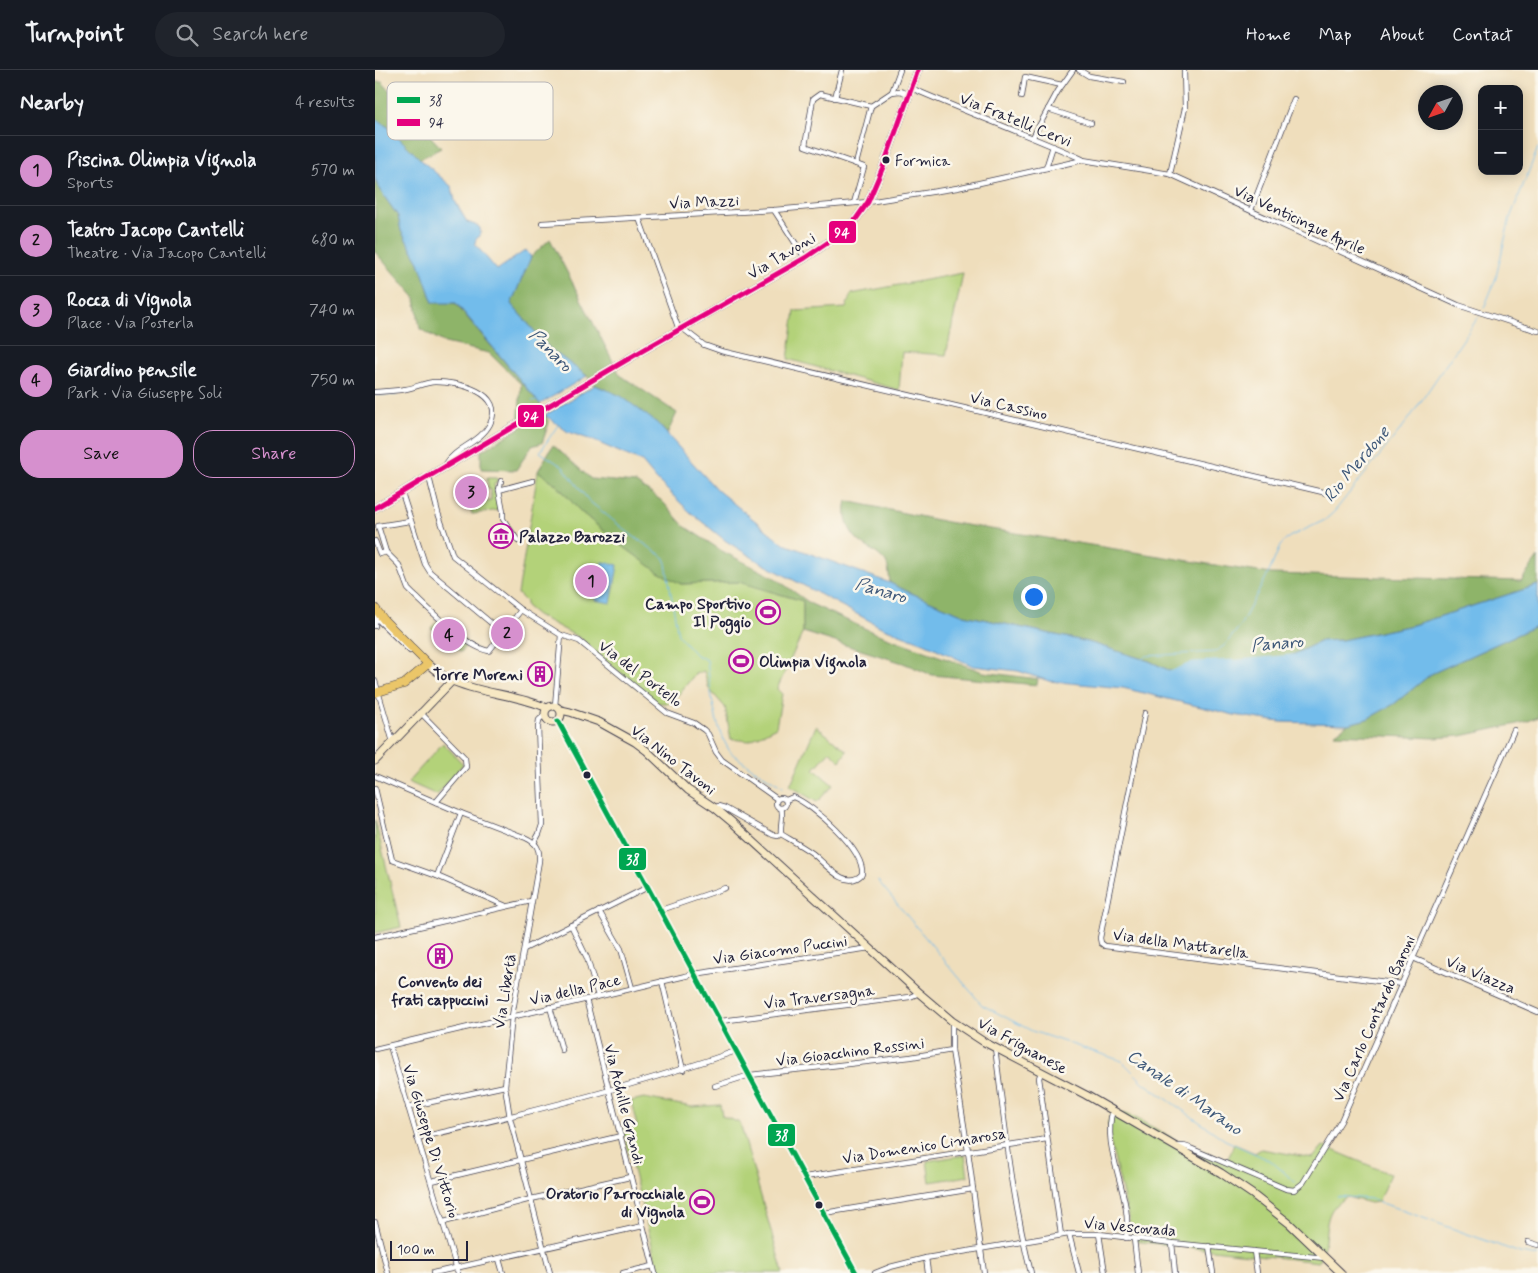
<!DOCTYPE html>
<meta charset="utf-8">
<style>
body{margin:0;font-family:Mynerve,sans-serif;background:#20242c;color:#f1f3f6}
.controls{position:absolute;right:15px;top:15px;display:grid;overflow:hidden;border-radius:10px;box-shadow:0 2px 12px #0003}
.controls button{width:45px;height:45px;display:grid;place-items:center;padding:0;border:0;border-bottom:1px solid #363941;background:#171b24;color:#f1f3f6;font:25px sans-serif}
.compass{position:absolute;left:1043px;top:15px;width:45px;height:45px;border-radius:50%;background:#171b24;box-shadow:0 2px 12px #0003;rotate:230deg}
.scale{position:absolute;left:15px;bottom:12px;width:78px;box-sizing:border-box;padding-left:5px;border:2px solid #22223b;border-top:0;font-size:14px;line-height:18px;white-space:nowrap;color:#22223b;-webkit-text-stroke:4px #fbf7ec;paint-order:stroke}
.you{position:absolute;left:658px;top:526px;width:18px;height:18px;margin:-12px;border:4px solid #fff;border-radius:50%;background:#1a73e8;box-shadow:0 0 0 8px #1a73e833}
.badge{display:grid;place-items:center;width:32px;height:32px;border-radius:50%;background:#d690ce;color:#111;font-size:16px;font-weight:700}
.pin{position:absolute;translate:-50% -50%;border:2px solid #fff;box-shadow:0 1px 5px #0006}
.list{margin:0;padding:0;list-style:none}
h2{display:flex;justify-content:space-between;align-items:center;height:65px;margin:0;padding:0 20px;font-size:21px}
h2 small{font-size:16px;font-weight:400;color:#9ea1a6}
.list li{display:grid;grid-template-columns:32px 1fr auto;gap:15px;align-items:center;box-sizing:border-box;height:70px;padding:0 20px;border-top:1px solid #363941}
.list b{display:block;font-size:19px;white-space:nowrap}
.list p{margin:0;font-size:16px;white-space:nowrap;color:#9ea1a6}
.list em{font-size:16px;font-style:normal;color:#9ea1a6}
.actions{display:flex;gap:10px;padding:15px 20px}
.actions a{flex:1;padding:11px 0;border:1px solid #d690ce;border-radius:20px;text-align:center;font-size:18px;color:#d690ce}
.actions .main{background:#d690ce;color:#111}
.icon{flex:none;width:28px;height:28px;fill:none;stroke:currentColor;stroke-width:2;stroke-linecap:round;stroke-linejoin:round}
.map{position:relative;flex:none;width:1163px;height:1203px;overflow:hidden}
header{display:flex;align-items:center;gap:30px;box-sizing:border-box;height:70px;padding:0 25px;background:#171b24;border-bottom:1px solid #363941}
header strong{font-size:24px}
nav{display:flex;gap:28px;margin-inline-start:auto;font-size:18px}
.search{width:350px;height:45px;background:#20242c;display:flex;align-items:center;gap:12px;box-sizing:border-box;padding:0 18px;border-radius:28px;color:#9ea1a6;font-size:19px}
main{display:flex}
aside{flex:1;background:#171b24}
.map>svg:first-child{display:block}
</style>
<header>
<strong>Turnpoint</strong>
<div class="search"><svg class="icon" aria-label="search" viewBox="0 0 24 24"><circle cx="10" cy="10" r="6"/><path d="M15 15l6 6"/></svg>Search here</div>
<nav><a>Home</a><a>Map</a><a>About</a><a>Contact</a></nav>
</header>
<main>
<aside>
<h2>Nearby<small>4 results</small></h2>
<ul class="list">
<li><span class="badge">1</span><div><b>Piscina Olimpia Vignola</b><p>Sports</p></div><em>570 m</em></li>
<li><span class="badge">2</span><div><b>Teatro Jacopo Cantelli</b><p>Theatre · Via Jacopo Cantelli</p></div><em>680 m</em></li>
<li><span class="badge">3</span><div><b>Rocca di Vignola</b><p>Place · Via Posterla</p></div><em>740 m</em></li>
<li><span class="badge">4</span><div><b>Giardino pensile</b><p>Park · Via Giuseppe Soli</p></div><em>750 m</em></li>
</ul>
<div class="actions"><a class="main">Save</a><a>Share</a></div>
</aside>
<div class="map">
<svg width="1163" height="1203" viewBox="0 0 1163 1203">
<rect width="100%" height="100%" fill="#fbf7ec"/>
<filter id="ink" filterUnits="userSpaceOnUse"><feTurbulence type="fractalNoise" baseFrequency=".02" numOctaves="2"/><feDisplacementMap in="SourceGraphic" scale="10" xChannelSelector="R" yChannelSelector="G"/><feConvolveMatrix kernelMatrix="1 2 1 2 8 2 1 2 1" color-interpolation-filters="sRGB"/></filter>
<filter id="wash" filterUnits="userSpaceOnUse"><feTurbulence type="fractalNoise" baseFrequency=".0096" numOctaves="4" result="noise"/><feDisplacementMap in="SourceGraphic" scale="20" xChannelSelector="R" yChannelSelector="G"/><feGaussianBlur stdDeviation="1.12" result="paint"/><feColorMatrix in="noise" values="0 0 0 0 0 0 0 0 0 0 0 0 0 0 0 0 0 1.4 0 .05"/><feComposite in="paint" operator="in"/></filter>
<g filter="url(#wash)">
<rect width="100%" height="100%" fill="#efdebc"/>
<g fill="#b3d279" stroke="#6a7a5a">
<polygon points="588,203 571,285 527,282 524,320 413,289 420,241 471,238 476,224"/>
<polygon points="163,401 181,414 205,441 242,472 284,502 306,514 364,512 428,531 428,562 402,619 407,624 401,657 374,671 356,669 350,637 334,619 329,601 320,604 303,625 295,633 283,633 259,615 205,568 162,545 151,536 151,532 143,524"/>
<polygon points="112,408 122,408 122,413 119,414 124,440 97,444 92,427 103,426 104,432 116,431 116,420 113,419"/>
<polygon points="64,550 93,573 86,582 56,558"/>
<polygon points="441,656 472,681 465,691 455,681 439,699 458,715 442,732 415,716"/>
<polygon points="68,673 88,694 62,725 33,712"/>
<polygon points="0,750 26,857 0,863"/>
<polygon points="269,1028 317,1037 345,1035 347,1046 365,1053 408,1203 284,1203 248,1060 262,1056 256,1031"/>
<path d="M737 1040 759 1047 812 1076 852 1091 859 1074 880 1083 886 1079 938 1088 948 1076 1015 1104 1003 1132 995 1133 972 1127C949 1139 953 1154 949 1176 948 1181 945 1187 943 1192L759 1171 735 1071 733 1052Z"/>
<polygon points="590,1085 593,1106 555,1112 552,1091"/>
</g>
<g fill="#8eb469" stroke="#586b52">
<polygon points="0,12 7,12 66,78 45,89 13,57 0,49"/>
<polygon points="0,108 4,119 23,146 26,161 43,190 58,232 80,233 165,334 174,353 167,373 157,376 141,400 106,399 106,381 143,359 146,314 114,283 70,273 45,259 40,227 0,182"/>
<polygon points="175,169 245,305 302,343 292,364 282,353 230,319 220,315 212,306 174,278 136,234 156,187"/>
<polygon points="178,375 216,409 261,413 287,431 309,456 347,481 400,508 436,534 500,563 608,602 663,609 662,615 557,605 528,593 428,562 428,531 364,512 306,514 283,502 242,472 205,441 181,414 163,401"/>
<path d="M472 431 572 452 896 504 1146 511 1163 487V515L1038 555 967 570 946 571 901 593 819 596 802 604 774 591 713 572 589 545 536 523 515 513C514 506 514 495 509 490 502 482 492 478 484 471 473 461 468 445 472 431Z"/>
<polygon points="1163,555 1163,647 1151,652 1086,666 1060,668 959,664 973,654 992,649 1019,634 1056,604"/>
</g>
<g fill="#72bceb" stroke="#4a6f93">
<polygon points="0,49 13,57 45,89 77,117 80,131 92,152 103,156 105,158 105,166 101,169 100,174 122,200 151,180 156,187 136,234 174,278 212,306 165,334 81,233 58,233 43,190 26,161 23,146 4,119 0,108"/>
<polygon points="220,315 246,326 282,353 342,420 409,474 515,513 536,523 589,545 713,572 774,591 802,604 819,596 901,593 946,571 967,570 1038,555 1163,515 1163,555 1056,604 1019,634 992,649 973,654 905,652 859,645 748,618 674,611 643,601 598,596 549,573 506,557 383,491 351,471 315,442 282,410 267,392 217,370 193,362 170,345"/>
<polygon points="228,492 243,495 236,533 220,530"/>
</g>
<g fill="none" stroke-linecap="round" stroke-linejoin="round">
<g stroke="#72bceb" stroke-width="1">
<polyline points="1109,238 1120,211 1135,148 1163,78"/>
<polyline points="0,325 22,325"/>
<polyline points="157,331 162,330"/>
<path d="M183 355 165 382 188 397 214 431 255 464 290 488 303 565 321 585 332 590C335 617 339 657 354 680 358 687 398 711 408 717"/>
<polyline points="766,590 771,586 840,582 850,575 865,556 895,500 905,476 914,467 950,450 959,442 1034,349 1104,246"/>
<polyline points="503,811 607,935 657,961 747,991 769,1013 850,1070 896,1091 920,1112"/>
<polyline points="962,1126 996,1129 1145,1183 1163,1186"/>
</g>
<polyline stroke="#72bceb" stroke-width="9" points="796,606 819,596 864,594 918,589"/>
</g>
</g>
<g filter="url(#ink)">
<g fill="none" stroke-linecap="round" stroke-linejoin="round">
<defs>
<g id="minor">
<polyline points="704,0 714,6 749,12"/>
<path d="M536 18C593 43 651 64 707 89"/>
<polyline points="517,22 525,21 534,24"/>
<polyline points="647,26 650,7 687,15"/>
<polyline points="460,28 467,0"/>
<polyline points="673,39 716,53"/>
<polyline points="658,67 683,21 698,0"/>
<polyline points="481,94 430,76 438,29 445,24 496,36"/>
<polyline points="671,98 678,76"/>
<polyline points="795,104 810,38 809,0"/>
<polyline points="479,133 489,97 481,94 496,36 517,22 525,0"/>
<polyline points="399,140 430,188"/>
<polyline points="876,140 919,29"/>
<polyline points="264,148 304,260"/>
<polyline points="167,153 399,140 493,132 582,118 708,90 795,104 1083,235 1163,261"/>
<polyline points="307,258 329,275 346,281 956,424 961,422"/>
<path d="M0 322C10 321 21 321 31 319 40 318 50 312 60 312 83 312 131 322 115 354 105 373 81 377 70 395"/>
<polyline points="54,407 63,443 78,486 146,540 186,565 204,571 292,643 319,653 329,660 333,664 341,682 347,690 402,729"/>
<polyline points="126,411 124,420 128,441 128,449 143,471"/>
<polyline points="124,420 158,411"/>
<polyline points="27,423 50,494 55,502 128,563"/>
<polyline points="0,471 5,484 11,482 3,456 35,451"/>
<path d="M11 482 24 495 33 519 39 525C57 542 91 577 114 581L146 540"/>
<polyline points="0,547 35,581"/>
<polyline points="0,551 0,556"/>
<polyline points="0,611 18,672"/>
<polyline points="180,636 186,565"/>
<polyline points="45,642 90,688 91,697 61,732"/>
<polyline points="770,643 725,868 726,873 730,876 1027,914"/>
<polyline points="183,651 481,1203"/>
<path d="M0 706 86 743 151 768C162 773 165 779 164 791L137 946 130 1016 135 1048 175 1203"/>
<polyline points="0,718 17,790 62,806 131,836"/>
<circle cx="406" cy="733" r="5"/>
<path d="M340 738 343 736 350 738 398 765 403 766 406 763C405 754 409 745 406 738"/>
<path d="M406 764C416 770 427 776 437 783 449 792 471 822 487 804 490 780 438 735 418 727L411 730"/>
<polyline points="159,773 164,764 167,755 163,657 164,650 170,644"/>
<polyline points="62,806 86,743"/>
<polyline points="286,840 350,818"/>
<polyline points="224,841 246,879 257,918"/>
<polyline points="196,855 212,888 223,926"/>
<polyline points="0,867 156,831"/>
<polyline points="149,879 273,817"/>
<polyline points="1038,888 1163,942"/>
<polyline points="287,911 308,1000"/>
<polyline points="211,929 280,1203"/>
<polyline points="175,937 187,980"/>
<polyline points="346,951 535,927 544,923"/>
<polyline points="577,951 577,980 593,1081 609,1203"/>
<polyline points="15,976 83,1203"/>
<path d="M620 978C630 1053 637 1130 656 1203"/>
<polyline points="0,979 319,904 495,878"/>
<polyline points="666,1002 664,1008 686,1165"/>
<polyline points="340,1016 375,1005 536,987 577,980"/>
<polyline points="33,1037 130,1016"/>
<path d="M738 1040C725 1079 759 1127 751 1168"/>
<path d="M42 1068C150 1044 257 1017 361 981"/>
<polyline points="801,1076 809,1076 815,1078 911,1119 919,1120 928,1113 966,1051 1139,660"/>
<polyline points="430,1107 672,1069"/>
<polyline points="57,1111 246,1066"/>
<polyline points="449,1143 598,1119"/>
<polyline points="0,1152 13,1203"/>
<polyline points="69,1152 156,1129 255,1107"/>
<polyline points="694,1164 704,1203"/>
<polyline points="724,1164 730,1203"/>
<polyline points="759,1169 763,1203"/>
<polyline points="1153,1172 1163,1175"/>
<polyline points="797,1173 800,1203"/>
<polyline points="834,1176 838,1203"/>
<polyline points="879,1181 882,1203"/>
<polyline points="551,1188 553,1203"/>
<polyline points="124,1189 128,1203"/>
<polyline points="58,1203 268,1156"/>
<polyline points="248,1203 278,1196"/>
<polyline points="500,1203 515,1197 551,1188 694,1164 724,1164 797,1173 950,1188"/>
</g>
<g id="secondary">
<path d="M53 594C60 600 67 606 75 610 105 624 142 624 172 638"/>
<circle cx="178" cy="644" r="8"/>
<polyline points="186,640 195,642 224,652 260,672 272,681 313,720 340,738 358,753 544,923 577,951 609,972 711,1025 846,1103 877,1124 915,1154 966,1203"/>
<polyline points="0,691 77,611"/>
</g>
<g id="primary">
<polyline points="0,438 265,282 430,188 464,165 481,149 493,132 508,97 543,0"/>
<polyline points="0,538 9,550 53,594 29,614 0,623"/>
</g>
</defs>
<use href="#minor" stroke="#413e4e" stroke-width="6"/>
<use href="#secondary" stroke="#413e4e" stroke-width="9"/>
<use href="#primary" stroke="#413e4e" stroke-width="9"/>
<use href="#minor" stroke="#fff" stroke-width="4.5"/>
<use href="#secondary" stroke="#f7e8c3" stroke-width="7"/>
<use href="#primary" stroke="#ebc669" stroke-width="8"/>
<defs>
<polyline id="bus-1" points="183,651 481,1203"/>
<polyline id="bus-2" points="0,438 265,282 430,188 464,165 481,149 493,132 508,97 543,0"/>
</defs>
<use href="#bus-1" stroke="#fbf7ec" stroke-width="9"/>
<use href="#bus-2" stroke="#fbf7ec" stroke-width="9"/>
<use href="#bus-1" stroke="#00a651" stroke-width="5"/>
<use href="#bus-2" stroke="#e5007d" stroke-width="5"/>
</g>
</g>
<defs>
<symbol id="museum-ring" viewBox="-11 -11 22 22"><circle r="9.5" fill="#fbf7ec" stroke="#b5179e" stroke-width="1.5"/><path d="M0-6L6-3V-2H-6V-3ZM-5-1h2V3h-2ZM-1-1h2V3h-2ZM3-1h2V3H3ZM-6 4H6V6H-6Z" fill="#b5179e"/></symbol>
<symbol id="stadium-ring" viewBox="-11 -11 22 22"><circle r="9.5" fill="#fbf7ec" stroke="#b5179e" stroke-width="1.5"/><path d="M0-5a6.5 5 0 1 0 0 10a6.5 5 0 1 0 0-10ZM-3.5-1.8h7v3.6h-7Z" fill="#b5179e"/></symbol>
<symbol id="building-ring" viewBox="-11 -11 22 22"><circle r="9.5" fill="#fbf7ec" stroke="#b5179e" stroke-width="1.5"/><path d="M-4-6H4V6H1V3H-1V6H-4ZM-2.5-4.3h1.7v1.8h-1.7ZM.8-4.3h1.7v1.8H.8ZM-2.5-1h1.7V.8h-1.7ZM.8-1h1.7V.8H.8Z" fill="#b5179e"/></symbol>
</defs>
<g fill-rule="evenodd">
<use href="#museum-ring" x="112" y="452" width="28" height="28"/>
<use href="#stadium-ring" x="379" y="528" width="28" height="28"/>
<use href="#stadium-ring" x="352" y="577" width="28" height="28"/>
<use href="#building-ring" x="151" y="590" width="28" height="28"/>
<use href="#building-ring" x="51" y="872" width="28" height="28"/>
<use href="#stadium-ring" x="313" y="1118" width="28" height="28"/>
</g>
<g fill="#22223b" stroke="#fbf7ec" stroke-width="2">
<circle cx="511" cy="90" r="4.5"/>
<circle cx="212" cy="705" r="4.5"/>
<circle cx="444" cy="1135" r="4.5"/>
</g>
<g text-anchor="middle" stroke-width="5" stroke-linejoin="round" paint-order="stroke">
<g font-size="15" fill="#22223b" stroke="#fbf7ec" text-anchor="start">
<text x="520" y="96">Formica</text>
</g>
<g font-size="16" fill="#22223b" stroke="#fbf7ec">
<text transform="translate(641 49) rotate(22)" y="6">Via Fratelli Cervi</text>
<text transform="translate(329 131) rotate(-3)" y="6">Via Mazzi</text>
<text transform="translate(925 149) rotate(25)" y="6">Via Venticinque Aprile</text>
<text transform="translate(406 185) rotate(-31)" y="6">Via Tavoni</text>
<text transform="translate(634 335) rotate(13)" y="6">Via Cassino</text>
<text transform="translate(266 603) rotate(37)" y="6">Via del Portello</text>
<text transform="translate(299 689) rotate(38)" y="6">Via Nino Tavoni</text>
<text transform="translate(806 873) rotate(8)" y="6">Via della Mattarella</text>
<text transform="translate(405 879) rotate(-8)" y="6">Via Giacomo Puccini</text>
<text transform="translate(1106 904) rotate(23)" y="6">Via Viazza</text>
<text transform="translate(200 919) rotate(-13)" y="6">Via della Pace</text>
<text transform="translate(129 921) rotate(-81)" y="6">Via Libertà</text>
<text transform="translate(444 926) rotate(-7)" y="6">Via Traversagna</text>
<text transform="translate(998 948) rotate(-66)" y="6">Via Carlo Contardo Baroni</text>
<text transform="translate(648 975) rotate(29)" y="6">Via Frignanese</text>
<text transform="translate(475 981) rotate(-7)" y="6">Via Gioacchino Rossini</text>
<text transform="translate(250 1034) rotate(76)" y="6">Via Achille Grandi</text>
<text transform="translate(57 1071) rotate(73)" y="6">Via Giuseppe Di Vittorio</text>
<text transform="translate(549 1075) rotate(-9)" y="6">Via Domenico Cimarosa</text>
<text transform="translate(755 1156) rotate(5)" y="6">Via Vescovada</text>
</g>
<g font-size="16" font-weight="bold" fill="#22223b" stroke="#fbf7ec" text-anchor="end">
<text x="144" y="472" text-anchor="start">Palazzo Barozzi</text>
<text x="376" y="539">Campo Sportivo<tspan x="376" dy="18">Il Poggio</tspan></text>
<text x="384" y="597" text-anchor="start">Olimpia Vignola</text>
<text x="148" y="610">Torre Moreni</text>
<text x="65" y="917" text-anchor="middle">Convento dei<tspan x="65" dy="18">frati cappuccini</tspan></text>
<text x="310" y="1129">Oratorio Parrocchiale<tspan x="310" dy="18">di Vignola</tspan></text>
</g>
<g font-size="18" font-style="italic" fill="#3e5879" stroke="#fbf7ec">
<text transform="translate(176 280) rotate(45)" y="6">Panaro</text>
<text transform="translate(981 394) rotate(-50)" y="6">Rio Merdone</text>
<text transform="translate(506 520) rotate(16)" y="6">Panaro</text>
<text transform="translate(902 573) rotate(-5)" y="6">Panaro</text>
<text transform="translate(810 1022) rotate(35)" y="6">Canale di Marano</text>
</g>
</g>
<rect x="12" y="12" width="166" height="58" rx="8" fill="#fbf7ec" stroke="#bab7b7" stroke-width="1"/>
<rect x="22" y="27" width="23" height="6" fill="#00a651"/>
<rect x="22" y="49" width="23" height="7" fill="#e5007d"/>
<g font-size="14" fill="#22223b">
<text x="54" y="35">38</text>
<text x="54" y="57">94</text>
</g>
<g stroke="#fbf7ec" stroke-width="2">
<rect x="453" y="150" width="29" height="24" rx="5" fill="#e5007d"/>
<rect x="142" y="334" width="28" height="24" rx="5" fill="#e5007d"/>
<rect x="243" y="777" width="29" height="24" rx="5" fill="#00a651"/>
<rect x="392" y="1053" width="29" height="24" rx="5" fill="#00a651"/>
</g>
<g font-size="14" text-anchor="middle" font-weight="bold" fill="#fff">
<text x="467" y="167">94</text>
<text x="156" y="351">94</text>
<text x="258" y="794">38</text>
<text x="407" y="1070">38</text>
</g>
</svg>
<div class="controls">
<button>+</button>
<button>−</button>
</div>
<svg class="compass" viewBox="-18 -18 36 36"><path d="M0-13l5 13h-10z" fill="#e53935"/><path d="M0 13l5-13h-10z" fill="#9ea1a6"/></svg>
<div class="scale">100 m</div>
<div class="you"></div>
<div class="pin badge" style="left:216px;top:511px">1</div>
<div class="pin badge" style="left:132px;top:563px">2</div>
<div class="pin badge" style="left:96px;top:422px">3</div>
<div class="pin badge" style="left:74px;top:565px">4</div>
</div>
</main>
